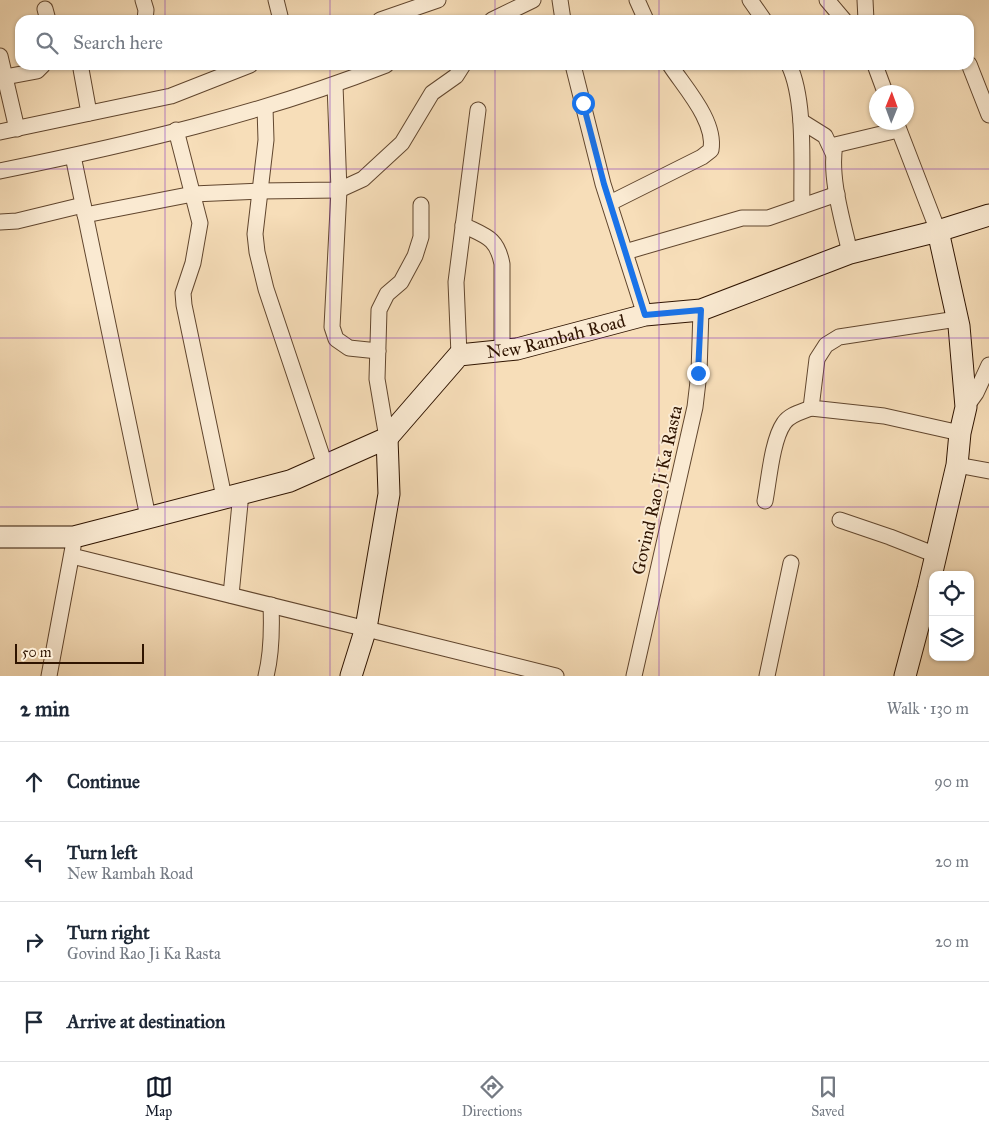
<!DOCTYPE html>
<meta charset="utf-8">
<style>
body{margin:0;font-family:"IM FELL Great Primer",serif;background:#f2f2f3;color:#1f2937}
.controls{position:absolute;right:15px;bottom:15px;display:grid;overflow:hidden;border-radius:10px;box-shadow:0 1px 4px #0004}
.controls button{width:45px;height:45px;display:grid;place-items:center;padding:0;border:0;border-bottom:1px solid #e0e1e3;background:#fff;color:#1f2937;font:25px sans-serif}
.compass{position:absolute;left:869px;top:85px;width:45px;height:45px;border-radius:50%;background:#fff;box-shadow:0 1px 4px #0004;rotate:1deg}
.scale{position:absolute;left:15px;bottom:12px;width:129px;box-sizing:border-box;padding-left:5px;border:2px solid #2f1400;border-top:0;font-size:14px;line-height:18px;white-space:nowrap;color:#2f1400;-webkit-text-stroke:4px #faead2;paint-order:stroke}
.stop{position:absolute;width:15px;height:15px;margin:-11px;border:4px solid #1a73e8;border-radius:50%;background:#fff}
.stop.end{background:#1a73e8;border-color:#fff;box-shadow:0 1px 5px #0008}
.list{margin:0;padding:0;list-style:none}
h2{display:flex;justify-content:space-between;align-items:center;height:65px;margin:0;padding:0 20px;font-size:21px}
h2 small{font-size:16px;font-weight:400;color:#747a83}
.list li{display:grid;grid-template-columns:32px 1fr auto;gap:15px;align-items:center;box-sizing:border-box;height:80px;padding:0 20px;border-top:1px solid #e0e1e3}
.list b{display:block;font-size:19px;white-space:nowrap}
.list p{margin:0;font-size:16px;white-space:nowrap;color:#747a83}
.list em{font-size:16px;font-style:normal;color:#747a83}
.icon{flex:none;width:28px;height:28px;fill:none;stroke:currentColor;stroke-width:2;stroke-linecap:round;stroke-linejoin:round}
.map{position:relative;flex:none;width:989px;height:676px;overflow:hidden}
.search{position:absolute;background:#fff;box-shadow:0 1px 4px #0004;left:15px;right:15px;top:15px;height:55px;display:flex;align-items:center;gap:12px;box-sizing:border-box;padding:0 18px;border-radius:15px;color:#747a83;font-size:19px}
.sheet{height:385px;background:#fff}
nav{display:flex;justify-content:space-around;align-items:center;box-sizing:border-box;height:70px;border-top:1px solid #e0e1e3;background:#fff;font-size:14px;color:#747a83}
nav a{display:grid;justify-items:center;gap:2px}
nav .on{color:#111827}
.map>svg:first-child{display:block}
</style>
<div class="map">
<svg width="989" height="676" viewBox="0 0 989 676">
<rect width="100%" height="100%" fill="#f7deb9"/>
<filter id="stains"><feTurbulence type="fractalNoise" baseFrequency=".004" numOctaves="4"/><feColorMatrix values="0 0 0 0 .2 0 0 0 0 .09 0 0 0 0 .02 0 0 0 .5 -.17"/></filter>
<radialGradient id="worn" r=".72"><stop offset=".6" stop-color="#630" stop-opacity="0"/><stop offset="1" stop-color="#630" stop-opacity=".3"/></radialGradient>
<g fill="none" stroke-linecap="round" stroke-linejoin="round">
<defs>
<g id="street">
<polyline points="143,0 146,10 145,20"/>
<polyline points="276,0 281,20"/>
<polyline points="560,0 563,20"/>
<polyline points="637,0 646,20"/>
<polyline points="750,0 764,20"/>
<polyline points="827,0 844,20"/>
<polyline points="865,0 866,20"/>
<polyline points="45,9 48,20"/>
<polyline points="380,20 438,0"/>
<polyline points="492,20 533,0"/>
<polyline points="0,56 17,129"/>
<polyline points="969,64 989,115"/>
<polyline points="82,65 81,69 89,113"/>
<polyline points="573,65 603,184 645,315"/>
<path d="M789 65C806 101 801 166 802 206"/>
<polyline points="875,65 885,92"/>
<polyline points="5,77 37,71 43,65"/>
<polyline points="335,85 339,190 332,327 336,339 349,348 378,351"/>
<polyline points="265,108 266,140 255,234 257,252 266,289 325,465"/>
<polyline points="801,121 825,136 833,153"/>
<polyline points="896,122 938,231"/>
<polyline points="176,130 200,223 193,263 183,293 184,305 224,497"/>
<polyline points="0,132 171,96 250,65"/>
<polyline points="73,156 148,517"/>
<path d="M0 171C131 144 262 114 386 65"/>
<path d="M610 203 702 157 711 150C716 121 685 88 670 65"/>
<polyline points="85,215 193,194 259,191 339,190 363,179 402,143 432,93 456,76 463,65"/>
<polyline points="0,222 17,221 83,205"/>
<path d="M463 225C485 236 497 237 502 264V351"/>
<polyline points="625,252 742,218 768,218 837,194"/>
<path d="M850 253C843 222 829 177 835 145L898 130"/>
<polyline points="957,319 839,337 826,345 817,359 811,408 884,416 960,433"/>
<polyline points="459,355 456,282 478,110"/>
<polyline points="966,407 976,393 989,365"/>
<polyline points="387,438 377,379 379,310 387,294 401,282 415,256 421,237 421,205"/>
<polyline points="957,465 989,471"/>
<path d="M765 501C769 480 772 440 784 423 790 414 802 412 811 408"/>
<polyline points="840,520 890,537 936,555"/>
<polyline points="72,556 556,676"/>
<polyline points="231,595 241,493"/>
<polyline points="49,676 73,547"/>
<path d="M266 676C272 652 272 629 271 605"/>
<polyline points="634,676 695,407 699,373 701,310"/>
<polyline points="767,676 791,563"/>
</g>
<g id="secondary">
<path id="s1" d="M0 537H74L290 481 387 438 459 355 517 349 645 315 701 310 850 253 938 231 989 215"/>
<polyline points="351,676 366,628 389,494 387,438"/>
<polyline points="905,676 928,589 957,465 960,433 966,407 959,326 938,231"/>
</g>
</defs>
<use href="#street" stroke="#61462e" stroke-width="17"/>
<use href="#secondary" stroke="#2f1400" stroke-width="23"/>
<use href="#street" stroke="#faead2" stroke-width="15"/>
<use href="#secondary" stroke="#faead2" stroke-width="21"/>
</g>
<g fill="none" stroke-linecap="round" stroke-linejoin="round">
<polyline stroke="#1a73e8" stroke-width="6" points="583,103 604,184 645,315 701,310 698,373"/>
</g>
<path fill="none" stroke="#7b2cbf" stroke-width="1" stroke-opacity="0.55" d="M165 0V20M330 0V20M495 0V20M659 0V20M824 0V20M165 65V676M330 65V676M495 65V676M659 65V676M824 65V676M0 169H989M0 338H989M0 507H989"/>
<g text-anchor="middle" stroke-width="4" stroke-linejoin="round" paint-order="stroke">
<g font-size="18" fill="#2f1400" stroke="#faead2">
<text dy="6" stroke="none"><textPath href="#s1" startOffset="612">New Rambah Road</textPath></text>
<text transform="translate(657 490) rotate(-77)" y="6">Govind Rao Ji Ka Rasta</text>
</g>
</g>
<rect width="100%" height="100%" filter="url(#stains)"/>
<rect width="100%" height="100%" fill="url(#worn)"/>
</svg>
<div class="controls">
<button><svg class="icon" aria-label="locate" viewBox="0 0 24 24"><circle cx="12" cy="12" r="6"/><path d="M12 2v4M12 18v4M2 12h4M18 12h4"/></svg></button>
<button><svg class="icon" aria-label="layers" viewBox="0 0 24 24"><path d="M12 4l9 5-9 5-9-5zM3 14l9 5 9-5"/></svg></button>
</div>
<svg class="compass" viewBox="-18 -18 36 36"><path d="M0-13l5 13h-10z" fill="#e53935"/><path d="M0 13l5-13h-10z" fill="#747a83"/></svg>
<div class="scale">50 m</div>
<div class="stop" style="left:583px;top:103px"></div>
<div class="stop end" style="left:698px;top:373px"></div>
<div class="search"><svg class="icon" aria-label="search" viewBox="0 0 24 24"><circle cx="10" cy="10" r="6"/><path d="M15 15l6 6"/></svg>Search here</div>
</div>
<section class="sheet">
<h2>2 min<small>Walk · 130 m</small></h2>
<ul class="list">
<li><svg class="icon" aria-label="ahead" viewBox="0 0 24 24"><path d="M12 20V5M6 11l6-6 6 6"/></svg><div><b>Continue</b></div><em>90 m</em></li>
<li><svg class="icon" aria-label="left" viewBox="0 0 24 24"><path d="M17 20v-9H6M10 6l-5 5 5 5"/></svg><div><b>Turn left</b><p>New Rambah Road</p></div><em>20 m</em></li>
<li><svg class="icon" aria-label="right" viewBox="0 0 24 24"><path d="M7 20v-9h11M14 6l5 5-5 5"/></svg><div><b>Turn right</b><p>Govind Rao Ji Ka Rasta</p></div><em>20 m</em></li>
<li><svg class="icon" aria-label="arrive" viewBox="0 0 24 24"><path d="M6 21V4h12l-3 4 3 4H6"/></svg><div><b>Arrive at destination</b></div></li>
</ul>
</section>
<nav>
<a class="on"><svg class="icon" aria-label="map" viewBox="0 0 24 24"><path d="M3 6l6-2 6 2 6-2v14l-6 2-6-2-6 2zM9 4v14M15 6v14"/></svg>Map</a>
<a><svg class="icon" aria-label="directions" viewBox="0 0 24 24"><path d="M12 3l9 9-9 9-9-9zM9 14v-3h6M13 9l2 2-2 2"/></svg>Directions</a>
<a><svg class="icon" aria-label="saved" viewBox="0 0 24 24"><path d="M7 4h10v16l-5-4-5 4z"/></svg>Saved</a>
</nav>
